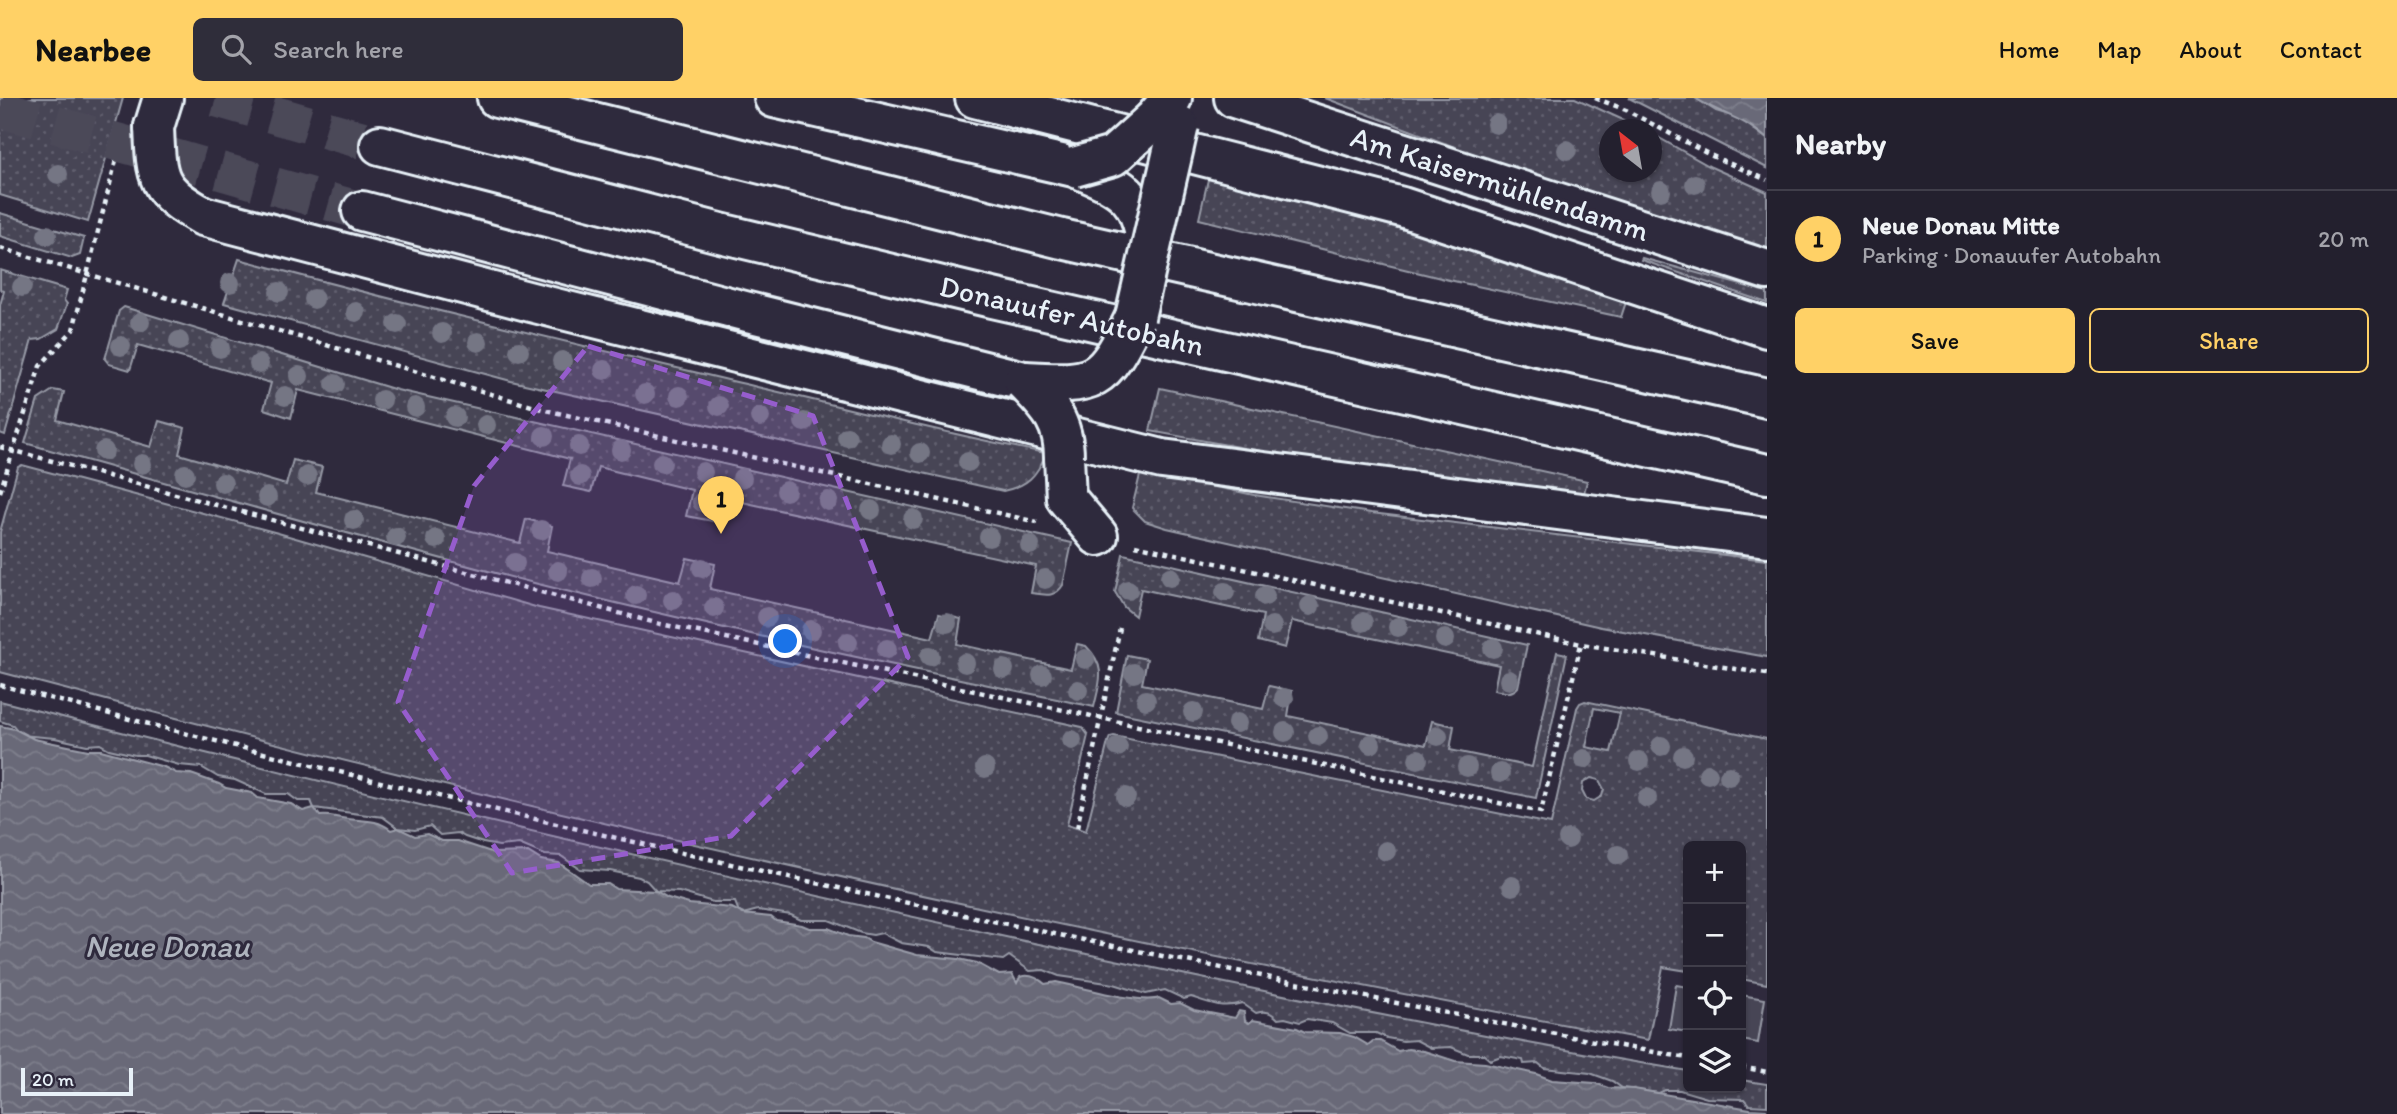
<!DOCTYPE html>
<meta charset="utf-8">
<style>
body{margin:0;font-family:Itim,sans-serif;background:#2f2d3a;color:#f1f3f6}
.controls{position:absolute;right:21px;bottom:21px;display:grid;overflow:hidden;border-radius:10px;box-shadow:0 2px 5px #0004}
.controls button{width:63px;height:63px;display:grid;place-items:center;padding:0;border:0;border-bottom:2px solid #403e4a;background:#23202e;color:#f1f3f6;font:35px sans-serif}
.compass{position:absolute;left:1599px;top:21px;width:63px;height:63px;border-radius:50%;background:#23202e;box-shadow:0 2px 5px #0004;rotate:329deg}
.scale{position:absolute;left:21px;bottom:18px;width:112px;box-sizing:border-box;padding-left:7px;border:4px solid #e8f1f8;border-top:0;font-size:19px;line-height:24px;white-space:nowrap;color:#e8f1f8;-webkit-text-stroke:5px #2f2a3d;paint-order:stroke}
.you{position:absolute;left:786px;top:544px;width:24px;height:24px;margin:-18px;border:5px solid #fff;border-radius:50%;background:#1a73e8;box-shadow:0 0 0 10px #1a73e833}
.badge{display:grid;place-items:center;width:46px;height:46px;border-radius:50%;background:#ffd166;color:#111;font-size:23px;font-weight:700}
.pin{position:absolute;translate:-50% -58px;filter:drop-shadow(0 2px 4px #0008)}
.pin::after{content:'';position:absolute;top:37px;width:24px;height:21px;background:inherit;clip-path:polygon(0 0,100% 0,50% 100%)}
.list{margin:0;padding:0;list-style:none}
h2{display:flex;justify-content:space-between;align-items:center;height:91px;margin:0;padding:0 28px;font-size:30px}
h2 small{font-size:23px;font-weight:400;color:#a3a3aa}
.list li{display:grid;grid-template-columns:46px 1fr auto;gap:21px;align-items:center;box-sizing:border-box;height:98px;padding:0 28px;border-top:2px solid #403e4a}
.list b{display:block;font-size:26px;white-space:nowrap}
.list p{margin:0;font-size:23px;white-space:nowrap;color:#a3a3aa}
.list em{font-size:23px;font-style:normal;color:#a3a3aa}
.actions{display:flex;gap:14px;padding:21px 28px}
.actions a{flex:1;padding:16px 0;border:2px solid #ffd166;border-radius:10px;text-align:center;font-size:24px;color:#ffd166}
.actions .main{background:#ffd166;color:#111}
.icon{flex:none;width:38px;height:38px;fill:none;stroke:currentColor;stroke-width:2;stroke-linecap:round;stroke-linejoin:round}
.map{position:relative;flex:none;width:1767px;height:1016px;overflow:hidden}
header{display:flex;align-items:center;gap:42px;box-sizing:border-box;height:98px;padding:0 35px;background:#ffd166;color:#111}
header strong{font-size:33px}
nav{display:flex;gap:38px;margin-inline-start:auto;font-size:24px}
.search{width:490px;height:63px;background:#2f2d3a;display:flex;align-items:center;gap:18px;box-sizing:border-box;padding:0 24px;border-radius:10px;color:#a3a3aa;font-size:26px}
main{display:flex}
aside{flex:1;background:#23202e}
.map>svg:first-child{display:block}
</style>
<header>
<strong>Nearbee</strong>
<div class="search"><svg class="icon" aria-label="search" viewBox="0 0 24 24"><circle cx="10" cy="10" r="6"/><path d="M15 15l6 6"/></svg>Search here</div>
<nav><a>Home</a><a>Map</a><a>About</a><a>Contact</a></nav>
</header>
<main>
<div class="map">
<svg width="1767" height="1016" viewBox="0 0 1767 1016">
<defs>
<pattern id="grass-dots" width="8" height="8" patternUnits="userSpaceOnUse" patternTransform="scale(1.75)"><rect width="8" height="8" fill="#464455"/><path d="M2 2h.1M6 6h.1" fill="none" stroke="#615f6e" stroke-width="1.8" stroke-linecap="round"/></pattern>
<pattern id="water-waves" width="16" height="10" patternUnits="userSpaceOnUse" patternTransform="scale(1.75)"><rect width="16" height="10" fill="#696978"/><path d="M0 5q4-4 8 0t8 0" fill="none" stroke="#7e7f8c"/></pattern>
</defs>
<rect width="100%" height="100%" fill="#2f2a3d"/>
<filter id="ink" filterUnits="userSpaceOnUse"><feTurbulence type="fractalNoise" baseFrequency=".0143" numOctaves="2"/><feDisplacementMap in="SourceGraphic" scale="14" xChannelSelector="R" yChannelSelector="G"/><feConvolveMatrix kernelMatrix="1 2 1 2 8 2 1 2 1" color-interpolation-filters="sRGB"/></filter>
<g filter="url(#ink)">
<g fill="url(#grass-dots)" stroke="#979aa6" stroke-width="2" fill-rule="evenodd">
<polygon points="0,0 123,0 88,124 0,97"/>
<polygon points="1325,0 1575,0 1643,31 1610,32 1610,74 1652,74 1652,36 1711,69 1767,94 1767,154 1480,65 1481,59"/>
<polygon points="1629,0 1695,0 1716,13 1739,20 1767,41 1767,70"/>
<polygon points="1209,77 1444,143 1627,201 1621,219 1449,182 1199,121"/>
<polygon points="0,115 84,140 80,157 72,160 0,138"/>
<polygon points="1642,160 1767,194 1767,205 1641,162"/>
<path d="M239 161C411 208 584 248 757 289 854 311 949 337 1046 355 1037 378 1027 388 1003 393L511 283 224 205Z"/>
<polygon points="0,172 67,192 64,202 67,206 58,231 41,241 32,242 5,337 0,335 0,207 4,193 0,191"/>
<path d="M124 209 397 292 1072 445 1063 487C1055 500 1045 497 1031 495L1036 468 719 399 713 423 686 418 692 392 598 369 591 394 563 388 570 361 298 292 291 320 264 311 271 285 138 247 130 272 109 266 105 261 119 213Z"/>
<polygon points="1160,290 1587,383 1584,395 1316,363 1150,333"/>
<path d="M53 292 64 294 57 322 151 349 159 323 185 330 179 356 286 387 293 362 322 369 316 394 520 445 526 421 552 428 547 453 680 484 687 460 715 466 710 491 932 540 939 516 961 521 957 546 1071 571 1077 546 1086 548C1107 569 1100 583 1094 609 908 570 722 532 538 486 366 442 196 393 25 345L38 302Z"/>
<path d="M22 367 278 435 539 510 1082 629 1088 637 1067 727 1086 733 1108 644 1110 639 1114 638 1551 726 1577 610 1580 605 1585 603 1767 641V886L1741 881V748H1688V873L1663 869 1648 942C1094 841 544 719 0 574V434L18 369ZM1594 610 1620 615 1611 654 1586 649ZM1591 680 1599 682 1604 691 1602 698 1594 703 1586 701 1582 693 1583 685Z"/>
<polygon points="1141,373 1254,397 1371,415 1767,462 1767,559 1601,529 1167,430 1145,423 1132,410"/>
<path d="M1123 456 1527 547 1518 589C1511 597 1504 594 1494 592L1499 567 1292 523 1285 550 1258 543 1263 517 1141 491 1135 518 1124 509 1115 494Z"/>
<polygon points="1557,554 1567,556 1536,700 1116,614 1127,557 1147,561 1142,586 1263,611 1269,588 1292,593 1288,618 1426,647 1432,623 1454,628 1450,652 1532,669"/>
<path d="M0 603C336 690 675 768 1015 841 1239 888 1462 936 1688 973V990H1741V982L1767 986V1008L1749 1007 1744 1001 1707 1000 1680 992H1665L1659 995 1622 990 1612 983 1590 975 1544 970 1538 965 1524 966 1523 962 1501 958 1490 962 1483 956H1468L1451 949 1431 950 1416 942 1403 943 1387 940 1376 935H1350L1332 925 1307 921 1300 924 1285 920 1278 921C1271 914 1266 912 1256 915L1242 905C1222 911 1209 905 1191 899L1184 901 1165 892 1146 896 1114 886 1059 878 1044 872 1030 873 1009 858 1003 862 937 854 929 849 901 845 882 835 873 837 861 835 829 822H801L791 817 758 812 743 816 739 814 735 804H713L679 794 656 793 647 783 639 779 610 773 580 771 561 758 545 757 519 746 499 748 483 745 465 739 458 735 440 737 430 728 415 732 398 730 383 719 314 710 311 703H298L288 696H266L235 682 218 679 201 669 179 667 145 657H135L109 651 100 646 87 647 55 640 21 637 13 627 0 623Z"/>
</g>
<g fill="#464455" stroke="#979aa6" stroke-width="2">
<polygon points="1676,887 1688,889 1688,934 1669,931"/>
<polygon points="1741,897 1765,901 1758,945 1741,942"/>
</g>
<g fill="url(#water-waves)" stroke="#9c9fab" stroke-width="2">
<path d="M1695 0H1767V41C1745 20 1720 16 1695 0Z"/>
<path d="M0 628 15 631 34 641 88 652H101L164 669 176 675 191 676 219 686 226 690 252 695 258 700 291 706 303 713 314 710 320 718C333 717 336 720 348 721 364 723 377 721 391 732L398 730 415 738 427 736 442 743H458L494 755 528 754 541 762 559 765 589 786H608L616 791 656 793 668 800 689 806 732 810 743 816 771 819 776 823 802 827 809 830H828L848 838 864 840 871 844 917 857 959 861 977 865 999 877 1012 876 1017 885 1020 879C1030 875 1038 880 1045 886L1056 884C1078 888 1141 907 1159 900L1171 906 1180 905 1194 912 1235 920 1239 913 1244 914 1245 923 1249 925 1253 922 1297 930 1305 934 1340 935 1354 939 1368 947 1373 943H1380L1398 953 1408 951 1424 953 1455 963 1485 965 1536 976 1552 982 1595 985 1608 990 1634 991 1750 1011 1766 1012 1767 1016H0Z"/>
</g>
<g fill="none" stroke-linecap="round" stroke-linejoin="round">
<g stroke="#4b4859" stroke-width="38" stroke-dasharray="38 19" stroke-linecap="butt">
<polyline points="216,0 380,47"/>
<polyline points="0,11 362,113"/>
</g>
<defs>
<polyline id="street" points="1234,0 1767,172"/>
<polyline id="secondary" points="154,29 163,0"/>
<g id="highway">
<polyline points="497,0 1062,141 1767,300"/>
<path d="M774 0 1074 69C1130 91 1141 100 1149 160"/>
<polyline points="975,0 1402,109 1767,230"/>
<polyline points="1154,21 1172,0"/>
<path d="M154 29C156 80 156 92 203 118L531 204 1162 361 1767 439"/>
<polyline points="380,47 720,135 988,199 1767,376"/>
<polyline points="362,113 748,214 1024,283"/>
<polyline points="1064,359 1066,400 1098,438"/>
</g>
</defs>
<use href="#street" stroke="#e8f1f8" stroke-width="44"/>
<use href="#secondary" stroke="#e8f1f8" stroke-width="44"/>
<use href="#highway" stroke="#e8f1f8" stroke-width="44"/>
<g stroke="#e8f1f8" stroke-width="4.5" stroke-dasharray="5 5" stroke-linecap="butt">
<polyline points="1595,0 1626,12 1710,57 1767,82"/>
<polyline points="0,150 545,312 1037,424"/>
<polyline points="0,349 656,525 1541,714 1581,546"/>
<polyline points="0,394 40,268 73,232 116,62"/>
<polyline points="1135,447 1581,546 1767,576"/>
<path d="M0 587C406 695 815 789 1227 871 1381 902 1534 933 1688 960"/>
<polyline points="1077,730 1120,530"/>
<polyline points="1741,969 1767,974"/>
</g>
<use href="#street" stroke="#2f2a3d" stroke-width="38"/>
<use href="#secondary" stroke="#2f2a3d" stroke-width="38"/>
<use href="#highway" stroke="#2f2a3d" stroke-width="38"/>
<defs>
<polyline id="secondary-bridge" points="1135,219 1179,27"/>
<g id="highway-bridge">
<polyline points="1074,69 1113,58 1154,21"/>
<path d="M1024 283C1097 287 1102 286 1135 219"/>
<path d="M1024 283C1048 308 1064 322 1064 359"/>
</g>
</defs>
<use href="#secondary-bridge" stroke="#e8f1f8" stroke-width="44" stroke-linecap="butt"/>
<use href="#highway-bridge" stroke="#e8f1f8" stroke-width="44" stroke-linecap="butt"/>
<use href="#secondary-bridge" stroke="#2f2a3d" stroke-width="38"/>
<use href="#highway-bridge" stroke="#2f2a3d" stroke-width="38"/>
</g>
<g fill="#757684">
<circle cx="1496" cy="26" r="10"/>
<circle cx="1567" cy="52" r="10"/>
<circle cx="58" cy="76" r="10"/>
<circle cx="1695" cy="86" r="10"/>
<circle cx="1661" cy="93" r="10"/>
<circle cx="47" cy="137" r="10"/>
<circle cx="230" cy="185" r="10"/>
<circle cx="22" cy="189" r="10"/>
<circle cx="279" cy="194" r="10"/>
<circle cx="314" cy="201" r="10"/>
<circle cx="356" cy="214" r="10"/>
<circle cx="140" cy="224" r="10"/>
<circle cx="397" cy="226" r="10"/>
<circle cx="442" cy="235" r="10"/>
<circle cx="179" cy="243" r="10"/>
<circle cx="478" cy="244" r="10"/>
<circle cx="121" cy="248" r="10"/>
<circle cx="220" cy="250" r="10"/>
<circle cx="519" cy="253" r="10"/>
<circle cx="562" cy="263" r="10"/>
<circle cx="259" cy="266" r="10"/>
<circle cx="604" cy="272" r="10"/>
<circle cx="299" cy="278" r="10"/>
<circle cx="335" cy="286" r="10"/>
<circle cx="645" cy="296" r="10"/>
<circle cx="285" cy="298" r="10"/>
<circle cx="679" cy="298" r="10"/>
<circle cx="382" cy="302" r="10"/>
<circle cx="719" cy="308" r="10"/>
<circle cx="415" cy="309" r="10"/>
<circle cx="455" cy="319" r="10"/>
<circle cx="760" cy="319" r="10"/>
<circle cx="804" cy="324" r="10"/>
<circle cx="486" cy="327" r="10"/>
<circle cx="544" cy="338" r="10"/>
<circle cx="847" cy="339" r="10"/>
<circle cx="891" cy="346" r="10"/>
<circle cx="579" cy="348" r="10"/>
<circle cx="621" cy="352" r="10"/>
<circle cx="104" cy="353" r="10"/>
<circle cx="920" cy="355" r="10"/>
<circle cx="968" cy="364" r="10"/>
<circle cx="662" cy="365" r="10"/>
<circle cx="142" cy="366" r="10"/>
<circle cx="703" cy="374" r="10"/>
<circle cx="185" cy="376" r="10"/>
<circle cx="307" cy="378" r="10"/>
<circle cx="580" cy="378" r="10"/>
<circle cx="742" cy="380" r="10"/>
<circle cx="223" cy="385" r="10"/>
<circle cx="786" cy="393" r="10"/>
<circle cx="267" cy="399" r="10"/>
<circle cx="828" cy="403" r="10"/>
<circle cx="702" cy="404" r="10"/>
<circle cx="871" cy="412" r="10"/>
<circle cx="913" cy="421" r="10"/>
<circle cx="354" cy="422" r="10"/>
<circle cx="541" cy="432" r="10"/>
<circle cx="396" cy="439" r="10"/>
<circle cx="989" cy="439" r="10"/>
<circle cx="436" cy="441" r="10"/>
<circle cx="1030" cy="447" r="10"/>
<circle cx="515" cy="465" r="10"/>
<circle cx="702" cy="470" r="10"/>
<circle cx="558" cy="473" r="10"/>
<circle cx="1170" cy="479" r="10"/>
<circle cx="592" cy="480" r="10"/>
<circle cx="1045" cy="481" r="10"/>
<circle cx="1128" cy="492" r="10"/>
<circle cx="1225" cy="494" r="10"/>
<circle cx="636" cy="497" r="10"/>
<circle cx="1265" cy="498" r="10"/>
<circle cx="673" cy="502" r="10"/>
<circle cx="1310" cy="508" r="10"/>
<circle cx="714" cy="510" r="10"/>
<circle cx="767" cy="519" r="10"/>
<circle cx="1363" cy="524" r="10"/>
<circle cx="947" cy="525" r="10"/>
<circle cx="1272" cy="528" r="10"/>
<circle cx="1398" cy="529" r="10"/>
<circle cx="811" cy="532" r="10"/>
<circle cx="1445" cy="541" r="10"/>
<circle cx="848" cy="544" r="10"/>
<circle cx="1493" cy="550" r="10"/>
<circle cx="887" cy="551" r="10"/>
<circle cx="930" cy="558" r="10"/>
<circle cx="1085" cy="561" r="10"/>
<circle cx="965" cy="565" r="10"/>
<circle cx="1004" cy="571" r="10"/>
<circle cx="1134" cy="575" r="10"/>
<circle cx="1042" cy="577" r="10"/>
<circle cx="1509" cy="582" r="10"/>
<circle cx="1078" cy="592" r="10"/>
<circle cx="1284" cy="600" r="10"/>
<circle cx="1146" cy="602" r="10"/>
<circle cx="1193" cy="614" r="10"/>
<circle cx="1237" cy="625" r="10"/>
<circle cx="1285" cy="634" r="10"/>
<circle cx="1318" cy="638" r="10"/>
<circle cx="1438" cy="638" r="10"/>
<circle cx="1072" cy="642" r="10"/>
<circle cx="1371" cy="646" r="10"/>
<circle cx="1661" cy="648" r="10"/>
<circle cx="1118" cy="649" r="10"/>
<circle cx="1683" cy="658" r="10"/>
<circle cx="1418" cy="661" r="10"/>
<circle cx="1584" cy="661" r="10"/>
<circle cx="1639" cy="663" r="10"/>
<circle cx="1467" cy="669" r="10"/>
<circle cx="985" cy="670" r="10"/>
<circle cx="1500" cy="675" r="10"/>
<circle cx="1708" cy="676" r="10"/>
<circle cx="1729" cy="678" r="10"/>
<circle cx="1126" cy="699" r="10"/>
<circle cx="1647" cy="700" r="10"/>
<circle cx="1568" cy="741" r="10"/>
<circle cx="1386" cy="753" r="10"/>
<circle cx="1618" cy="757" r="10"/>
<circle cx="1512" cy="788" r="10"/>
</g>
</g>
<path fill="#965dcd" fill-opacity="0.2" stroke="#965dcd" stroke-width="5" stroke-dasharray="14 9" stroke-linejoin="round" d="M588 248 813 318 908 559 731 738 512 775 398 604 474 388Z"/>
<g text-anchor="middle" stroke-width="6" stroke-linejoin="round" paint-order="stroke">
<g font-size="30" fill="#e8f1f8" stroke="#2f2a3d">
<text transform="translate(1500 86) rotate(18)" y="10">Am Kaisermühlendamm</text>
<text transform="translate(1072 218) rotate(13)" y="10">Donauufer Autobahn</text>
</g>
<g font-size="32" font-style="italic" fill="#afb4be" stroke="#2f2a3d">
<text x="167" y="859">Neue Donau</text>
</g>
</g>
</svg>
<div class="controls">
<button>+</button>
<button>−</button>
<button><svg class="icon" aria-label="locate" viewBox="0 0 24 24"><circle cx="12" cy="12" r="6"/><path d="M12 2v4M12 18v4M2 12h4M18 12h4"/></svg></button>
<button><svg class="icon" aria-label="layers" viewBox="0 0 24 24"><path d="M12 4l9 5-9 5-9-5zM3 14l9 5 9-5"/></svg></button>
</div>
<svg class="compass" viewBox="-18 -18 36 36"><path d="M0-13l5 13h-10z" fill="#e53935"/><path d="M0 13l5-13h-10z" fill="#a3a3aa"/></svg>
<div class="scale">20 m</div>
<div class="you"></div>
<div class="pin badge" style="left:721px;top:436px">1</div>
</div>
<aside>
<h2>Nearby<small></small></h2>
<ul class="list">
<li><span class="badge">1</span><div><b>Neue Donau Mitte</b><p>Parking · Donauufer Autobahn</p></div><em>20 m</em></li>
</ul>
<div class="actions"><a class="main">Save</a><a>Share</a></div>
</aside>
</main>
